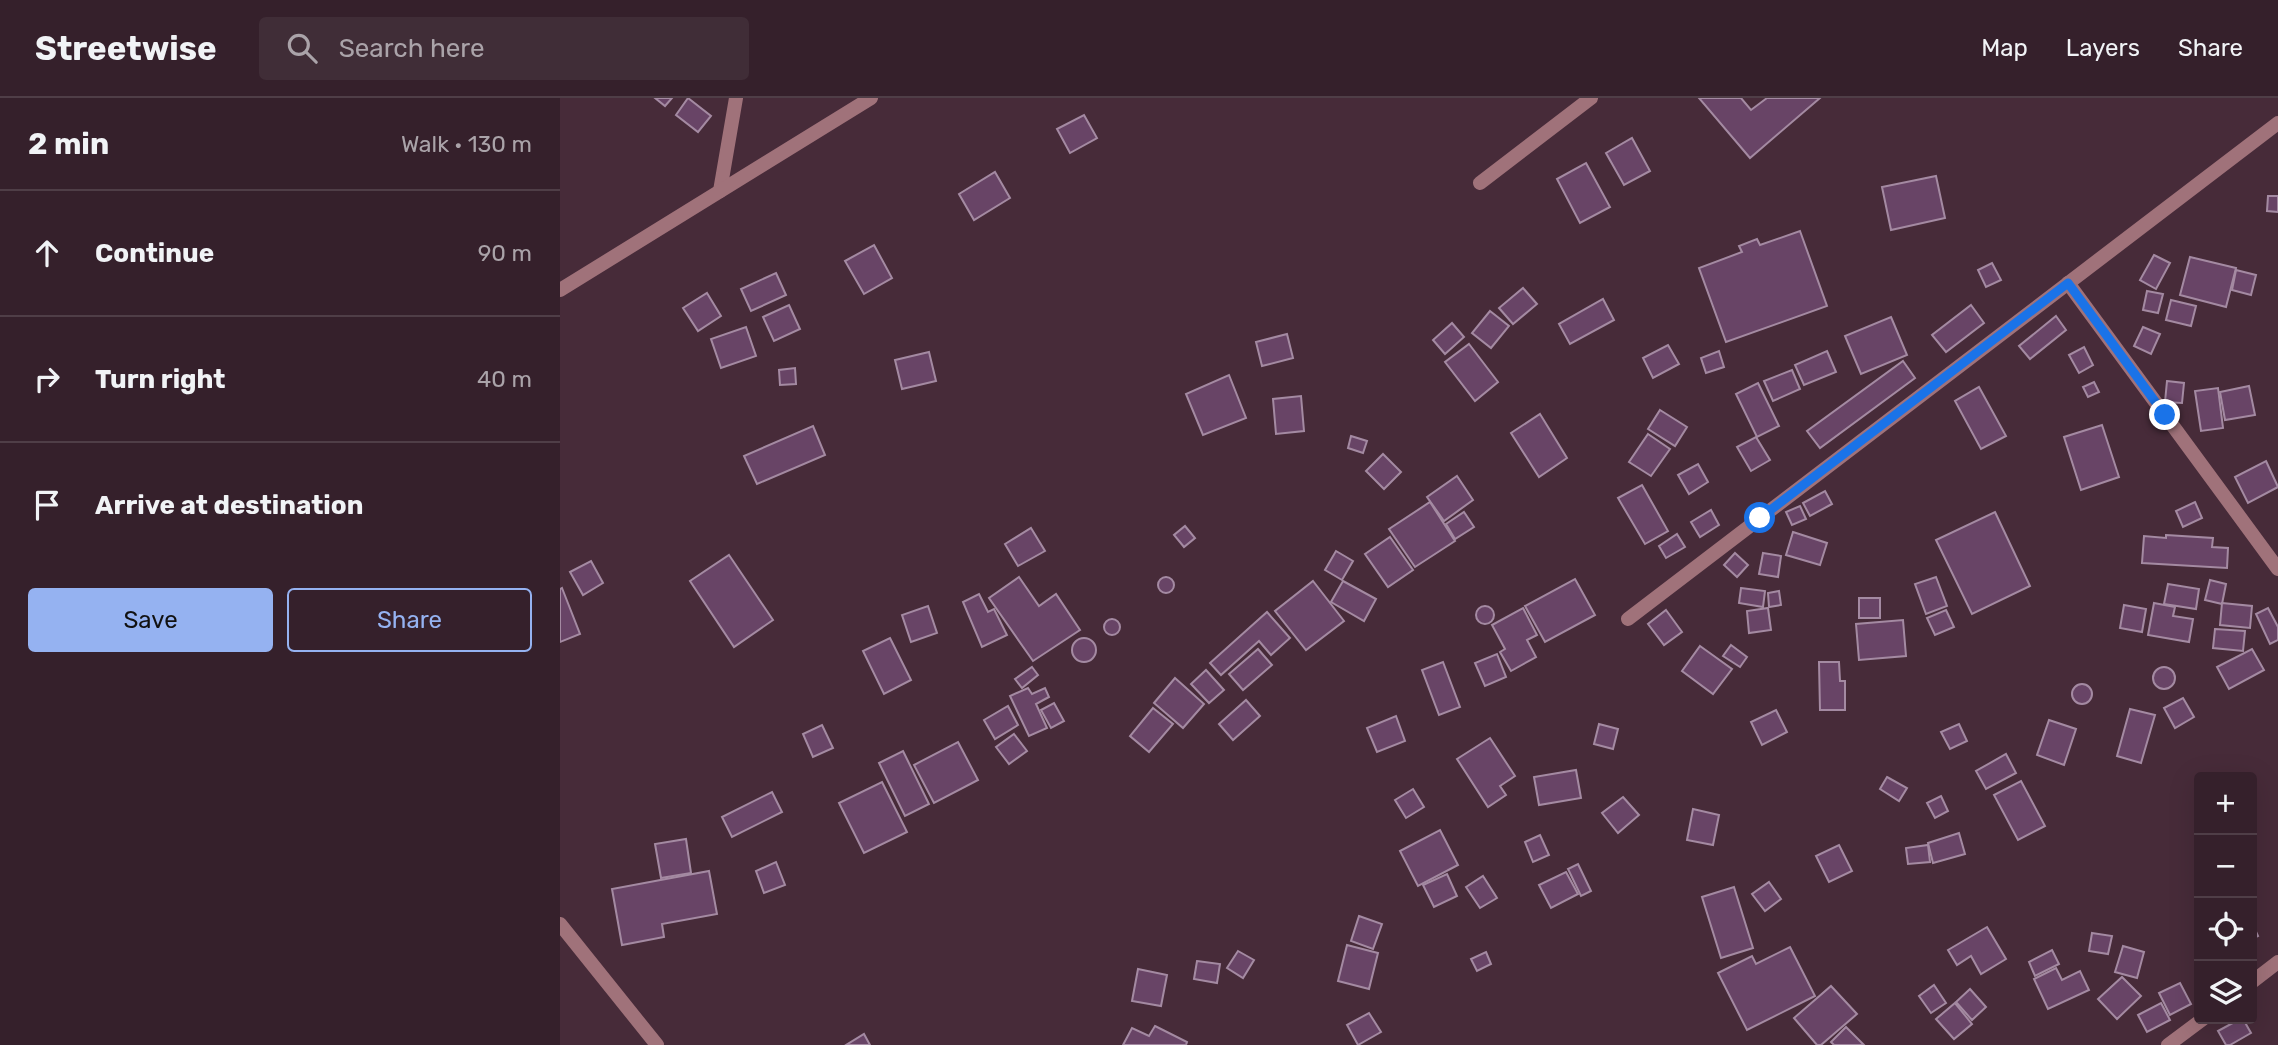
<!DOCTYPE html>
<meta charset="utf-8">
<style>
body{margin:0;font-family:Rubik,sans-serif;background:#402d37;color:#f1f3f6}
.controls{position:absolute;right:21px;bottom:21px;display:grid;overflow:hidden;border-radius:7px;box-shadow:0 7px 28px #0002}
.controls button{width:63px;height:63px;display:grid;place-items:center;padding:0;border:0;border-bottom:2px solid #4f3e47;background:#35202b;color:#f1f3f6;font:35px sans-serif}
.stop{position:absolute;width:21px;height:21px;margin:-16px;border:5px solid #1a73e8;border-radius:50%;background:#fff}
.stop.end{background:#1a73e8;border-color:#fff;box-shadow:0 2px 7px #0008}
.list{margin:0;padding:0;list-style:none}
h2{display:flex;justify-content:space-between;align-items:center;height:91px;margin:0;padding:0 28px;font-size:30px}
h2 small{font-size:23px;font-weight:400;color:#aaa3a9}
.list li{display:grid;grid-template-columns:46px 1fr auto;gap:21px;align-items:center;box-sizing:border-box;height:126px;padding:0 28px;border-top:2px solid #4f3e47}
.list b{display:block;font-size:26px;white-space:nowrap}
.list em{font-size:23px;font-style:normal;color:#aaa3a9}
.actions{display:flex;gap:14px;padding:21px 28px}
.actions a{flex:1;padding:16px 0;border:2px solid #95b2f1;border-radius:7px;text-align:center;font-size:24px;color:#95b2f1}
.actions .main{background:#95b2f1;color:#111}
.icon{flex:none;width:38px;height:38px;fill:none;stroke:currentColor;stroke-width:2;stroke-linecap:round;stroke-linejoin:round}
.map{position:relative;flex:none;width:1718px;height:947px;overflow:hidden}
header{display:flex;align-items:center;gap:42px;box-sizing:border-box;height:98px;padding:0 35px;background:#35202b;border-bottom:2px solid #4f3e47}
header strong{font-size:33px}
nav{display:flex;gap:38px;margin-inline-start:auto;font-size:24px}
.search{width:490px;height:63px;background:#402d37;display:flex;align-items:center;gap:18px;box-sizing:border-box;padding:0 24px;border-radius:7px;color:#aaa3a9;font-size:26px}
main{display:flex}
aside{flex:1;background:#35202b}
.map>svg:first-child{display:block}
</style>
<header>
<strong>Streetwise</strong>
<div class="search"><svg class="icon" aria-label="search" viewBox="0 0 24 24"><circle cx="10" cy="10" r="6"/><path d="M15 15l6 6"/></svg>Search here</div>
<nav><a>Map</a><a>Layers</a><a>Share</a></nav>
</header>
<main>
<aside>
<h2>2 min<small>Walk · 130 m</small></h2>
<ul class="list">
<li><svg class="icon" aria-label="ahead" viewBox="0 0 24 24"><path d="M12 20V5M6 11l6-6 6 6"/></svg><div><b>Continue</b></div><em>90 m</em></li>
<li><svg class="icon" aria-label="right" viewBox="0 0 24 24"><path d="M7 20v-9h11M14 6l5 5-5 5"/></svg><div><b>Turn right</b></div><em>40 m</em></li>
<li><svg class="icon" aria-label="arrive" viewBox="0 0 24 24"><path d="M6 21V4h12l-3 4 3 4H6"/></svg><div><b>Arrive at destination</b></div></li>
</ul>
<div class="actions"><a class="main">Save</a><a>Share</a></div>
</aside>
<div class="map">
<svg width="1718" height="947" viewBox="0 0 1718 947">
<rect width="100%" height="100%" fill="#472b39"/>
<g fill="#684466" stroke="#a48aa2" stroke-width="2">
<polygon points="95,0 112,0 105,8"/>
<polygon points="128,0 151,18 138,34 116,17"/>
<polygon points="1139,0 1181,0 1191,12 1207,0 1260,0 1190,60"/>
<polygon points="524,17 537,40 510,55 497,31"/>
<polygon points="1072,40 1090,73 1064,87 1046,55"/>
<polygon points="1026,65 1050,109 1020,125 997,81"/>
<polygon points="435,74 450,100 414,122 399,96"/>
<polygon points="1376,78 1385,120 1331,132 1322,89"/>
<polygon points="1708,98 1718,98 1718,114 1707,113"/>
<polygon points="1240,133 1267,208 1166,244 1139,170 1182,154 1179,148 1197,141 1200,147"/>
<polygon points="314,147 332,180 304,196 285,163"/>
<polygon points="1594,157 1610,165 1596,191 1580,182"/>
<polygon points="1630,159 1676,170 1666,209 1620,197"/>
<polygon points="1432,165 1441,182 1426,189 1418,172"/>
<polygon points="1676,172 1696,177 1691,197 1672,192"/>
<polygon points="216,175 226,197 191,213 181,191"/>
<polygon points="963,190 977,206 953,226 939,210"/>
<polygon points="1587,193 1603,196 1598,215 1583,212"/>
<polygon points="147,195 161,218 138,233 123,210"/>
<polygon points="1043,201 1054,222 1010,246 999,226"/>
<polygon points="1611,202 1636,208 1631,228 1606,222"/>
<polygon points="229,207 240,231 214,243 203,219"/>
<polygon points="1411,207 1424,225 1386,254 1372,237"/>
<polygon points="930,213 949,228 931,250 912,235"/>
<polygon points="1496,218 1506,232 1470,261 1459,248"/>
<polygon points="1331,219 1347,257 1301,276 1285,238"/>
<polygon points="892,225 904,239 885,256 873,242"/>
<polygon points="186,229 196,258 161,270 151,241"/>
<polygon points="1583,229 1600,236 1591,256 1574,248"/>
<polygon points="727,236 733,260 702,268 696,244"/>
<polygon points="909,246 938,284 915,303 885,264"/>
<polygon points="1108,247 1119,266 1093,280 1083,260"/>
<polygon points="1524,249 1533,267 1519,275 1509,257"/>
<polygon points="1159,253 1164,269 1146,275 1141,260"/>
<polygon points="1267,253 1276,274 1244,287 1235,267"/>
<polygon points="369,254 376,283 342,291 335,262"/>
<polygon points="1343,263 1355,280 1260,350 1247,333"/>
<polygon points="235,270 236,286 220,287 219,272"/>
<polygon points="1232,272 1240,291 1213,303 1204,283"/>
<polygon points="669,277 686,320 643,337 626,296"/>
<polygon points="1607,283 1624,285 1622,305 1605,304"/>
<polygon points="1534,284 1539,294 1528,299 1523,289"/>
<polygon points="1198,285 1219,328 1197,339 1176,296"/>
<polygon points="1689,288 1695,317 1665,322 1660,294"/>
<polygon points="1419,289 1446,338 1421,351 1395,303"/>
<polygon points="1658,290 1663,330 1641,333 1635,293"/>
<polygon points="741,298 744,333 716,336 713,301"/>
<polygon points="1100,312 1127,329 1115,348 1088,331"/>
<polygon points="980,316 1007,360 979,379 951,335"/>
<polygon points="1542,327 1559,379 1521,392 1504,339"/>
<polygon points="253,328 265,357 197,386 184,358"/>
<polygon points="1088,336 1110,351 1091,378 1069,364"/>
<polygon points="791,338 807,343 803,355 788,350"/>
<polygon points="1196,339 1210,362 1191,373 1177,349"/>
<polygon points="823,356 841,374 824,391 806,373"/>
<polygon points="1706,363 1718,389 1688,405 1675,379"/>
<polygon points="1138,366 1148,384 1129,396 1118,377"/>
<polygon points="897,378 913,402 884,423 867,399"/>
<polygon points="1082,387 1108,433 1085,446 1058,400"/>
<polygon points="1265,393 1272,406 1250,418 1243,405"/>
<polygon points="870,404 895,443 855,469 829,431"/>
<polygon points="1635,404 1642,420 1623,429 1616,413"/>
<polygon points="1240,408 1246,421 1232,427 1226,414"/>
<polygon points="1151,412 1159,427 1140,439 1131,424"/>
<polygon points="904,414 914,429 895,441 886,426"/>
<polygon points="1435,414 1470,488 1412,516 1376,442"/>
<polygon points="625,428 635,440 624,449 614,437"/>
<polygon points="471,430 485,453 458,468 445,446"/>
<polygon points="1233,434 1267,445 1260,467 1226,457"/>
<polygon points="1117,436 1125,449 1106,460 1099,448"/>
<polygon points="1606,437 1653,440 1652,449 1668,450 1667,470 1582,465 1584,438 1606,440"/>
<polygon points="830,439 853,472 828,489 805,456"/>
<polygon points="776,453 793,463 782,482 765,472"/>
<polygon points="1175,455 1188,467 1177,479 1164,467"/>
<polygon points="1203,455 1221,458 1218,479 1199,476"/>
<polygon points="169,457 213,522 174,549 130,483"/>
<polygon points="31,463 43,485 23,497 10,474"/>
<polygon points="459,479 479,508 496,496 520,532 473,563 429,500"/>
<polygon points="1376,479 1387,508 1366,516 1355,486"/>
<circle cx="606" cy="487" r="8"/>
<polygon points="1015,481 1035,517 985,544 965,508"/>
<polygon points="1650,482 1666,486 1662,506 1645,502"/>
<polygon points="753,483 784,523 746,552 715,513"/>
<polygon points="783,483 816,501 804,523 771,504"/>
<polygon points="1608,486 1639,491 1636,511 1604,506"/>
<polygon points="2,490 20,536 0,544 0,491"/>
<polygon points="1181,490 1205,493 1203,509 1179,505"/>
<polygon points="1219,493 1221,507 1209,509 1208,495"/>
<polygon points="419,496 428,514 434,511 447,537 422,549 403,504"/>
<rect x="1299" y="500" width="21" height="20"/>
<polygon points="1594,505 1615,509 1613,518 1633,521 1629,544 1588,537"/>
<polygon points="1662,505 1692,508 1690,530 1660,527"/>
<polygon points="1564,507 1586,511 1582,534 1560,530"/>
<polygon points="368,508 377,535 351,544 342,517"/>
<circle cx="925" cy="517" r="9"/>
<polygon points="963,510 977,537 967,542 976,559 951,573 940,554 945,551 932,527"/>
<polygon points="1208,510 1211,532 1189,535 1187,513"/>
<polygon points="1708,510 1718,529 1718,542 1710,546 1696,516"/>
<polygon points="1106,512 1122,534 1104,547 1088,526"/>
<polygon points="1386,512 1394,529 1375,537 1367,520"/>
<polygon points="707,514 730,540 711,557 699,543 661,577 650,565"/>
<circle cx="552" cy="529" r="8"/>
<polygon points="1343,522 1346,558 1299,562 1296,526"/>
<polygon points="1655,531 1685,533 1683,553 1653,550"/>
<circle cx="524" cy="552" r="12"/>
<polygon points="330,540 351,582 324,596 303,553"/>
<polygon points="1171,547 1187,559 1180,569 1163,558"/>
<polygon points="1140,548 1172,571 1153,596 1122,573"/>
<polygon points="698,551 712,567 683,592 669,576"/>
<polygon points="1692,551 1704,572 1669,591 1657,569"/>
<polygon points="937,556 946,579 925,588 915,565"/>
<polygon points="883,564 900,609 879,617 862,572"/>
<polygon points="1259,564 1279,564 1280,583 1285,583 1285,612 1260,612"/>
<circle cx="1604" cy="580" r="11"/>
<polygon points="472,569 478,577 462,590 455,581"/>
<polygon points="646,572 664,592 649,605 631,586"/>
<polygon points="615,580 644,606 623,630 594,605"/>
<circle cx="1522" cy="596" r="10"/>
<polygon points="468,590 472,596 485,590 489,599 476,606 487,630 469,638 450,598"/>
<polygon points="1623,600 1634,619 1615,630 1604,610"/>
<polygon points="686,602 700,618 673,642 659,626"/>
<polygon points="494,605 504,623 491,630 481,612"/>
<polygon points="448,608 458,627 435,641 424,622"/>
<polygon points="593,610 613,626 589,654 570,638"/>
<polygon points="1570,611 1595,617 1581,665 1557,658"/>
<polygon points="1216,612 1227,634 1202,647 1191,624"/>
<polygon points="836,618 845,643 817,654 807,630"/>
<polygon points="1489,622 1516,631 1504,667 1477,657"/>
<polygon points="1039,626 1058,631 1053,651 1034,646"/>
<polygon points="1399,626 1407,643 1390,651 1381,634"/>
<polygon points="262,627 273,650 253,659 243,636"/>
<polygon points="454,636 467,653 449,666 436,649"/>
<polygon points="930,640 955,678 940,688 946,697 928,709 897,661"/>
<polygon points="398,644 418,682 374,705 354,667"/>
<polygon points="343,653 369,706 345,718 319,665"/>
<polygon points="1446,656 1456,675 1426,691 1416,673"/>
<polygon points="1016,672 1021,700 979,707 974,679"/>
<polygon points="1327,679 1347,690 1339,703 1320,691"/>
<polygon points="1461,683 1485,728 1458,742 1434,697"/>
<polygon points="322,684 347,734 304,755 279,705"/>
<polygon points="853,691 864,709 846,720 835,702"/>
<polygon points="212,694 222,714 172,739 162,719"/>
<polygon points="1381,698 1388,713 1375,720 1367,705"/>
<polygon points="1063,699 1079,717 1058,735 1042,715"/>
<polygon points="1133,711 1159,717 1153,747 1127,742"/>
<polygon points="880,732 898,767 858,788 840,753"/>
<polygon points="1399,735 1405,756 1373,765 1368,745"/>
<polygon points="980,737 989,757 973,764 965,744"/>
<polygon points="126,741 131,775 101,780 95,746"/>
<polygon points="1279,747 1292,773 1269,784 1256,758"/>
<polygon points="1368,747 1370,764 1348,766 1346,750"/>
<polygon points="216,764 225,787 204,795 196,773"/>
<polygon points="1018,766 1031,793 1021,798 1008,771"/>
<polygon points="149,773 157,816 102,826 104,839 62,847 52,791"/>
<polygon points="1006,774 1018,796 991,810 979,787"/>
<polygon points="887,776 897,798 874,809 863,787"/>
<polygon points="923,778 937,800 920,810 906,789"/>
<polygon points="1209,784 1221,801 1205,813 1192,796"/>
<polygon points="1174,789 1193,850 1161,860 1142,799"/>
<polygon points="799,818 822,826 813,851 791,843"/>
<polygon points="1692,825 1698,838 1692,841"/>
<polygon points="1427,829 1446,861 1421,876 1411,858 1397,867 1388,852"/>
<polygon points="1532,835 1552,838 1548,856 1529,853"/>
<polygon points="787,847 818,855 809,891 778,883"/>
<polygon points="1563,848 1584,854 1577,880 1555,874"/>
<polygon points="1230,849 1255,898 1187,932 1158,875 1192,858 1196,866"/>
<polygon points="1492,852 1499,866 1475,878 1469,864"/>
<polygon points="678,853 694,862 683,880 667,870"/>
<polygon points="926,854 931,866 917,873 911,861"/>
<polygon points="637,863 660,866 657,885 634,881"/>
<polygon points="1496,870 1502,882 1520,873 1529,892 1488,911 1474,881"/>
<polygon points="578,871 607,877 601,908 572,903"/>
<polygon points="1562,879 1581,898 1557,921 1538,901"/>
<polygon points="1620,885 1631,906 1610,917 1599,895"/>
<polygon points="1374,887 1386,905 1371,915 1359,898"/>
<polygon points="1271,888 1297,916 1261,947 1257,947 1234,920"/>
<polygon points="1410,891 1426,909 1412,922 1396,904"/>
<polygon points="1395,905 1412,926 1394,941 1376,921"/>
<polygon points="1601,905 1610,922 1587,934 1578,917"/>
<polygon points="809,915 821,934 798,947 787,927"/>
<polygon points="1680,921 1683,921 1691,935 1670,947 1666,947 1658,933"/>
<polygon points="595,928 627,944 626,947 563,947 572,930 589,938"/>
<polygon points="1286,929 1304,947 1274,947 1271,944"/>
<polygon points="304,936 310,947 286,947"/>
</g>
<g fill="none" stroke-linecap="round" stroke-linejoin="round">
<g stroke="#a0727a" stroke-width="14">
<polyline points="920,85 1031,0"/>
<polyline points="160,93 176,0"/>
<polyline points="1508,185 1718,471"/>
<polyline points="1068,521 1718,25"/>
<polyline points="1692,884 1718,864"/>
<polyline points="1608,947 1643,921"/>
</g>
<g stroke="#a0727a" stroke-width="14">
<polyline points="0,192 311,0"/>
<polyline points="0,826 97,947"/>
</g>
</g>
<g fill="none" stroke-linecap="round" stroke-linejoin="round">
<polyline stroke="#1a73e8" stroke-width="9" points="1200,420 1508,185 1605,317"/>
</g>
</svg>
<div class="controls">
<button>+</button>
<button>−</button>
<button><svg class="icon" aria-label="locate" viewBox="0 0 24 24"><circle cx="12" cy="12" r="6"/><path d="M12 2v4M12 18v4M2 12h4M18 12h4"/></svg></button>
<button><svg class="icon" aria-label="layers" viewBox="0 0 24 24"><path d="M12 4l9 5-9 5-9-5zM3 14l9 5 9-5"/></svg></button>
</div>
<div class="stop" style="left:1200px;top:420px"></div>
<div class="stop end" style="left:1605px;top:317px"></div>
</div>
</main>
